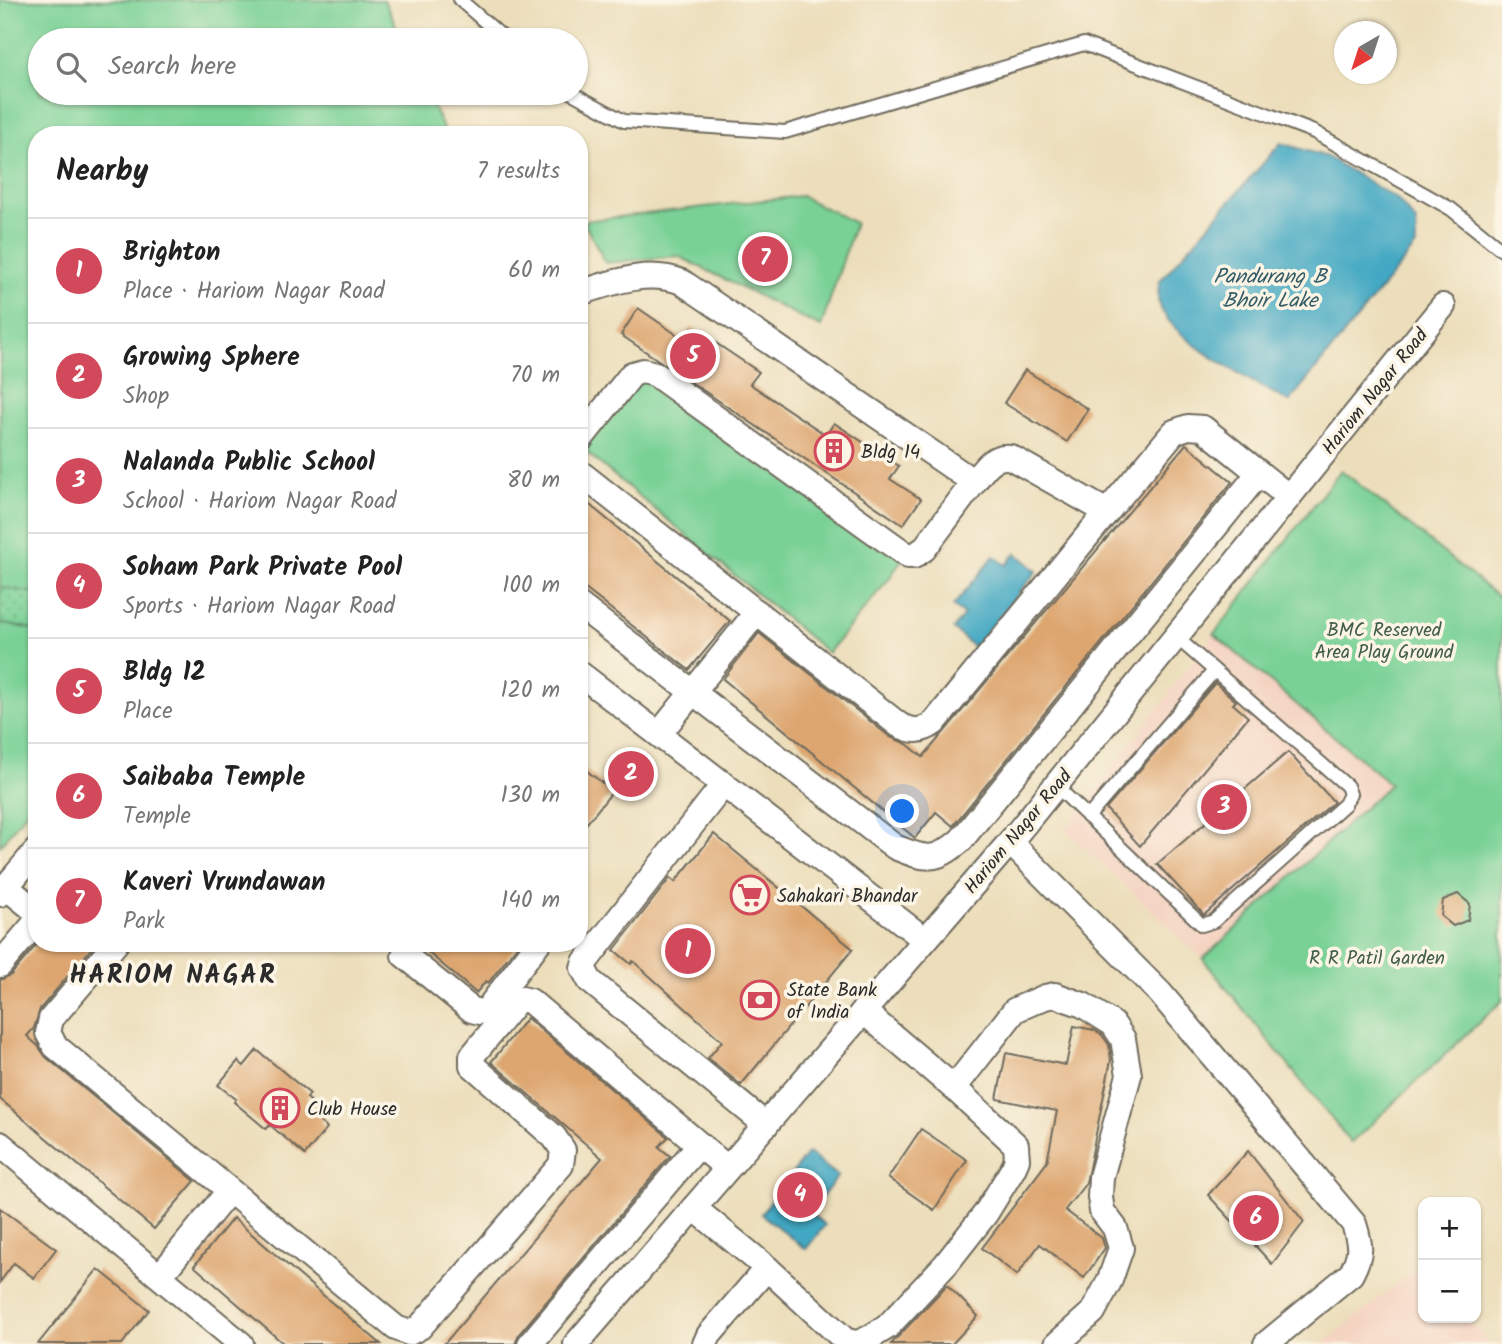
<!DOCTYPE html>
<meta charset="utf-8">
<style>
body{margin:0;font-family:Kalam,sans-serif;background:#f2f2f2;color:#222}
.controls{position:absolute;right:21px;bottom:21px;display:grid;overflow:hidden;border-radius:14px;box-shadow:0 2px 5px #0004}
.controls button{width:63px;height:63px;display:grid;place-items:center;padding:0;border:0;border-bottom:2px solid #e0e0e0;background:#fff;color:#222;font:35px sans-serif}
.compass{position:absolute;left:1334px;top:21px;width:63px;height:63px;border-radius:50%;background:#fff;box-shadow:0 2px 5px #0004;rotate:219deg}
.you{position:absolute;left:903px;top:812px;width:24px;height:24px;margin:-18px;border:5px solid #fff;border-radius:50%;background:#1a73e8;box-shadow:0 0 0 10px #1a73e833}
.badge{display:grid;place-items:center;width:46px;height:46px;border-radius:50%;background:#d1495b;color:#fff;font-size:23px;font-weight:700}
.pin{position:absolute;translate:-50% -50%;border:4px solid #fff;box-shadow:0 2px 7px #0006}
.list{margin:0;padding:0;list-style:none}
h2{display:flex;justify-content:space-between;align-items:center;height:91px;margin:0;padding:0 28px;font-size:30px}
h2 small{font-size:23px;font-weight:400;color:#767676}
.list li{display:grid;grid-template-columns:46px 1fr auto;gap:21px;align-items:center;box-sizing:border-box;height:105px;padding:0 28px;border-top:2px solid #e0e0e0}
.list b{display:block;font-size:26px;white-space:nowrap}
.list p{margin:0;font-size:23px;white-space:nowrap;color:#767676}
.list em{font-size:23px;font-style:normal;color:#767676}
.icon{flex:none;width:38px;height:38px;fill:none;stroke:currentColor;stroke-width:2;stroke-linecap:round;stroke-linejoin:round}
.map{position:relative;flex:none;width:1502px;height:1344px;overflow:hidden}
.search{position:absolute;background:#fff;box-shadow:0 2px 5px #0004;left:28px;top:28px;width:560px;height:77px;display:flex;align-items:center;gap:18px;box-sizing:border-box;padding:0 24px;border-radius:38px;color:#767676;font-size:26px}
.panel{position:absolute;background:#fff;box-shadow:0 2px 5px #0004;left:28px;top:126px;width:560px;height:826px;border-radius:28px}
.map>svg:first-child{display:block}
</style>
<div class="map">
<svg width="1502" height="1344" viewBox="0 0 1502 1344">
<defs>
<pattern id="garden-dots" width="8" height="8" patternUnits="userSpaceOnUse" patternTransform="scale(1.75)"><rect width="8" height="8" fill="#79d196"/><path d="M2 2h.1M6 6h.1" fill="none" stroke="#63aa7b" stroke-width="1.8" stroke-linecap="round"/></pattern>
</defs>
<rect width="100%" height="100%" fill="#fcf5e5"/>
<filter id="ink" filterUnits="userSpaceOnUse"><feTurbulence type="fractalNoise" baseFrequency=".0143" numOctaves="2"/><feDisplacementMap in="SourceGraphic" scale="14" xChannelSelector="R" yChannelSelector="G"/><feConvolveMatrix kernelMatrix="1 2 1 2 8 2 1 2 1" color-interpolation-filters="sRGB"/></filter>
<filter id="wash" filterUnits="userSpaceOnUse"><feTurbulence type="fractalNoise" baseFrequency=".00686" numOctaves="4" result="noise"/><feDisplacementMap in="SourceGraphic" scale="28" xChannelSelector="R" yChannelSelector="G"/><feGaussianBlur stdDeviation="1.57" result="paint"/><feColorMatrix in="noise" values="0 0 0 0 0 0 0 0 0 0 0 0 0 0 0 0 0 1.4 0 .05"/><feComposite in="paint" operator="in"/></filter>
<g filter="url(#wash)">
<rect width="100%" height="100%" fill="#ecdebb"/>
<g fill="#f4d3c1">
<polygon points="1214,634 1390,784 1203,959 1065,830"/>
<polygon points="1421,1265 1423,1268 1423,1318 1466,1318 1489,1344 1323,1344"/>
</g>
<g fill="#79d196" stroke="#527e60" stroke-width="2">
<polygon points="0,0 384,0 403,40 40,40 40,93 427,93 446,135 37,135 37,798 0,846"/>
<polygon points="801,196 855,223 821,327 678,256 606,263 583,221"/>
<polygon points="641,374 906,553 889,579 828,653 580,447"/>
<polygon points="1341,470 1502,600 1502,1001 1351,1143 1203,959 1390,784 1214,634"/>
</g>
<polygon fill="url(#garden-dots)" stroke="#527e60" stroke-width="2" points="0,587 37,593 37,630 0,623"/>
<g fill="#43a8c3" stroke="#376a77" stroke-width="2">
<path d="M1281 143 1327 157 1397 199 1416 222V246L1289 402C1255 382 1172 342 1159 304 1157 298 1159 289 1159 282Z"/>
<polygon points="1016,553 1037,571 974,647 953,629 964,615 953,606 994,556 1006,565"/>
<polygon points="808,1153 838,1176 810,1213 825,1225 806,1249 761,1214"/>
</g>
<g id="blocks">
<g fill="#dda670">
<polygon points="638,308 683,339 692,327 759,372 750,384 826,435 834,423 899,466 890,479 921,499 903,525 621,335"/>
<polygon points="1025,370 1088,409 1067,442 1004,403"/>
<polygon points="1186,444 1232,482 953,826 936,812 915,838 723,679 759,633 890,737 907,744 923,757"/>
<polygon points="579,496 730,621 689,670 579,584"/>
<polygon points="1215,683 1236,701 1233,704 1248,717 1140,846 1106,809"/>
<polygon points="1288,752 1334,802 1204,915 1157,864"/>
<polygon points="579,765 613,791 579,833"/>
<polygon points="714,834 853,949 741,1085 708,1058 722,1041 633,961 631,964 614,950 670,878 675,882"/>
<polygon points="1458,894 1470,904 1468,920 1453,926 1441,916 1443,900"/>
<polygon points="38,943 96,943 40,1009 34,1028 27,1036 38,1046 46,1057 195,1181 154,1229 0,1099 0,980 11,975"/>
<polygon points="417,943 519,943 488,983 486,981 476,993"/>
<polygon points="527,1018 668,1137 659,1147 670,1156 519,1334 515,1344 444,1344 602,1158 491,1062"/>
<polygon points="1074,1026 1094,1030 1102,1035 1109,1045 1111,1060 1086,1183 1065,1210 1102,1238 1105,1248 1084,1278 1040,1244 1017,1275 982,1248 1047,1162 1057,1111 997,1099 1006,1053 1066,1065"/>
<polygon points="257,1050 310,1094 307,1098 327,1115 321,1123 327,1128 305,1155 270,1125 266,1129 234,1102 236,1099 218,1085 238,1061 244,1066"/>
<polygon points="921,1129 967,1160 934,1210 888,1178"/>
<polygon points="1248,1151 1304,1222 1272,1264 1208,1195"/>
<polygon points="0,1208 56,1249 34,1278 14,1263 0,1282"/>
<polygon points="233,1218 305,1280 381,1344 284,1344 194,1266"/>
<polygon points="98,1269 149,1310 122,1344 38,1344"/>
<polygon points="947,1285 978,1316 952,1344 891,1344"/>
</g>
</g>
</g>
<g filter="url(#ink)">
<use href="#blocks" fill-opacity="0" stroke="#6f6a5d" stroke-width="2"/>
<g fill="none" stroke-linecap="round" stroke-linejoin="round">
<defs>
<g id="service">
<polyline points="460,0 506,40"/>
<polyline points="572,93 624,121 785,132 1084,44 1314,132 1451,209 1502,250"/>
<polyline points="1056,786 1202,925 1214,921 1345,804 1350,794 1347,786 1176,637"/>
<polyline points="1088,817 1214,671"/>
</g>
<g id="minor">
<path d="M579 293C614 282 647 269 682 282L974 482C984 469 992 455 1010 457L1107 512 1174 432 1188 427 1203 428 1289 497"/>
<polyline points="579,441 632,374 643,371 655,374 908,556 914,556 924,549 974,482"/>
<path d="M579 472 899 725C913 732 921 732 934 723L1107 512"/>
<path d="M579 605 895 847C926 860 936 862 961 840L1259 473"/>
<polyline points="579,673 924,939"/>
<polyline points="659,734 757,612"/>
<polyline points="724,784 585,962 583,968 590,981 766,1125"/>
<path d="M1010 842 1160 993 1354 1224C1361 1246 1362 1253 1351 1274L1266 1344"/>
<polyline points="6,887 37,912"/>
<polyline points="0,894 37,850"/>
<polyline points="116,943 51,1019 48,1033 55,1046 396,1328 409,1333 420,1327 561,1165 563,1150 554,1137 472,1065 472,1056 516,1002 522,999 530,1001 727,1168"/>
<polyline points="404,955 472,1010 480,1012 486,1011 538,943"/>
<polyline points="0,965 37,921"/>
<polyline points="954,1088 1015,1010 1045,997 1055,995 1083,1005 1113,1024 1123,1039 1129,1075 1101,1177 1100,1197 1102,1211 1115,1228 1121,1248 1110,1280 1093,1312 1057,1344"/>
<polyline points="0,1144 241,1344"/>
<polyline points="694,1208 767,1268 846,1341 858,1343 869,1338 887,1327 946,1264 986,1213 1013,1169 1017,1160 1016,1145 954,1088 863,1011"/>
<polyline points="160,1276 229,1191"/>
<polyline points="530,1344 699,1145"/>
<polyline points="576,1344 1010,842 1443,306"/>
<polyline points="705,1344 709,1335 767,1268"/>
</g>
</defs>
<use href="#service" stroke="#6f6a5d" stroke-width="16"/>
<use href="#minor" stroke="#6f6a5d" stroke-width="28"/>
<use href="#service" stroke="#fff" stroke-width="12"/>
<use href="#minor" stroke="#fff" stroke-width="24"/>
</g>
</g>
<defs>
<symbol id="building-ring" viewBox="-11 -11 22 22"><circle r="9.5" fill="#fcf5e5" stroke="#d1495b" stroke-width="1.5"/><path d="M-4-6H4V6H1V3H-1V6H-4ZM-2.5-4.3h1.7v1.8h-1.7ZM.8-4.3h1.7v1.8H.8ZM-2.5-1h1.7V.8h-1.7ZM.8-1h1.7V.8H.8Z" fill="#d1495b"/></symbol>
<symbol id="supermarket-ring" viewBox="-11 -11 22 22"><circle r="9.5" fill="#fcf5e5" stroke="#d1495b" stroke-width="1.5"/><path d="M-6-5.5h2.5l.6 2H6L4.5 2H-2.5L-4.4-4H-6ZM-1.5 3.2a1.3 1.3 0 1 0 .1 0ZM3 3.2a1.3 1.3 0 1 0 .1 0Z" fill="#d1495b"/></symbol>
<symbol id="bank-ring" viewBox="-11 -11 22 22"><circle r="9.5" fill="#fcf5e5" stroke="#d1495b" stroke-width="1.5"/><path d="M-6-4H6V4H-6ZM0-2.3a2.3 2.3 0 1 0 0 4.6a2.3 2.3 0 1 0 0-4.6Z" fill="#d1495b"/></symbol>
</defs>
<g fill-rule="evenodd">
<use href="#building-ring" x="812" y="429" width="44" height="44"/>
<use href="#supermarket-ring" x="728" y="873" width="44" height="44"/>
<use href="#bank-ring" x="738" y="978" width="44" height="44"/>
<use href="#building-ring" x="258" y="1086" width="44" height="44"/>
</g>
<g text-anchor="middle" stroke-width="7" stroke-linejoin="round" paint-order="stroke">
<g font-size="19" fill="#2b2b2b" stroke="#fcf5e5">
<text transform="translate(1374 391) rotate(-51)" y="7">Hariom Nagar Road</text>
<text transform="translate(1017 831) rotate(-50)" y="7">Hariom Nagar Road</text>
</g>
<g font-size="19" fill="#2b2b2b" stroke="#fcf5e5" text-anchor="start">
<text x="861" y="458">Bldg 14</text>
<text x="777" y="902">Sahakari Bhandar</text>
<text x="787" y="996">State Bank<tspan x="787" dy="22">of India</tspan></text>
<text x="307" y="1115">Club House</text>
</g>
<g font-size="19" fill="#425d4b" stroke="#fcf5e5">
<text x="1384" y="636">BMC Reserved<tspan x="1384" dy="22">Area Play Ground</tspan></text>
<text x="1377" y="964">R R Patil Garden</text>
</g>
<g font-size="21" font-style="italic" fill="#355d68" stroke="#fcf5e5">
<text x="1270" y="283">Pandurang B<tspan x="1270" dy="24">Bhoir Lake</tspan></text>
</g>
<g font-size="26" font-weight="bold" letter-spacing="2" fill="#2b2b2b" stroke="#fcf5e5">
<text x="173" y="983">HARIOM NAGAR</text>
</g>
</g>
</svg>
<div class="controls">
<button>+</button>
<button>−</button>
</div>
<svg class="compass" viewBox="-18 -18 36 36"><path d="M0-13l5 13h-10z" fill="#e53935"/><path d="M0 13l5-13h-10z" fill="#767676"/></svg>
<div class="you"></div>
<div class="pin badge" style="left:688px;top:951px">1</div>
<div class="pin badge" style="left:631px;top:774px">2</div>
<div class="pin badge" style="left:1224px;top:807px">3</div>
<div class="pin badge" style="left:800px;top:1195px">4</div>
<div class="pin badge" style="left:693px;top:356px">5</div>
<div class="pin badge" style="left:1256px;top:1218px">6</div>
<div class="pin badge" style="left:765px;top:259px">7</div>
<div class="search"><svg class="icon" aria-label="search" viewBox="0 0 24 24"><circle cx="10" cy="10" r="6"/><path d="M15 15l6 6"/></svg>Search here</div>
<section class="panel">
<h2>Nearby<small>7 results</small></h2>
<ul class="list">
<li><span class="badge">1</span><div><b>Brighton</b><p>Place · Hariom Nagar Road</p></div><em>60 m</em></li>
<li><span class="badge">2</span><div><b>Growing Sphere</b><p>Shop</p></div><em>70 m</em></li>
<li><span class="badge">3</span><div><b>Nalanda Public School</b><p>School · Hariom Nagar Road</p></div><em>80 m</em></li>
<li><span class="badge">4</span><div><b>Soham Park Private Pool</b><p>Sports · Hariom Nagar Road</p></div><em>100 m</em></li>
<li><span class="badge">5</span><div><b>Bldg 12</b><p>Place</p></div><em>120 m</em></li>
<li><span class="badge">6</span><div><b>Saibaba Temple</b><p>Temple</p></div><em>130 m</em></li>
<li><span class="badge">7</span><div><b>Kaveri Vrundawan</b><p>Park</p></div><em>140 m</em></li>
</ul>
</section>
</div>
